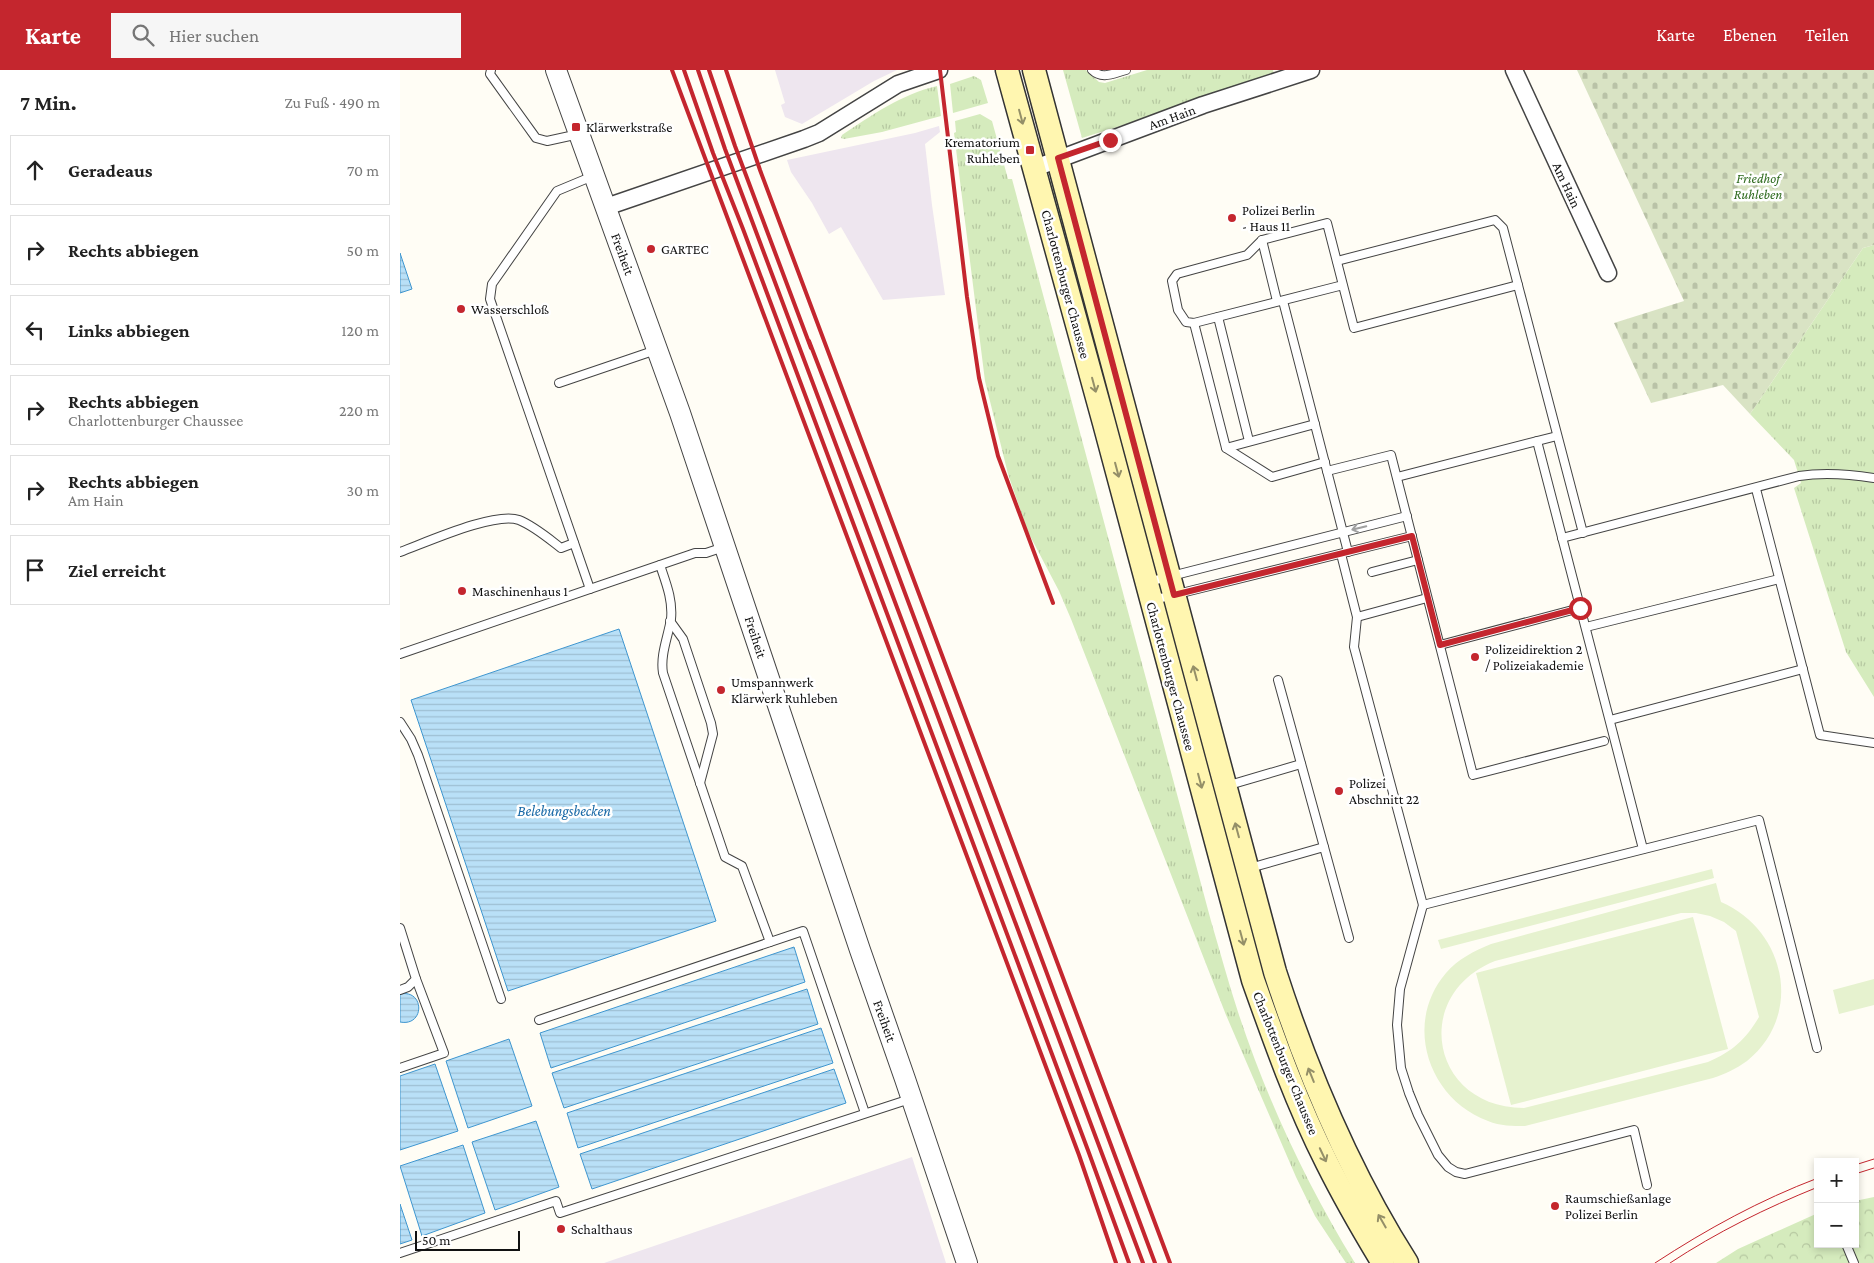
<!DOCTYPE html>
<html lang="de">
<meta charset="utf-8">
<style>
body{margin:0;font-family:"Crimson Pro",serif;background:#f6f6f6;color:#222}
.controls{position:absolute;right:15px;bottom:15px;display:grid;overflow:hidden;border-radius:0px;box-shadow:0 2px 8px #0003}
.controls button{width:45px;height:45px;display:grid;place-items:center;padding:0;border:0;border-bottom:1px solid #e0e0e0;background:#fff;color:#222;font:25px sans-serif}
.scale{position:absolute;left:15px;bottom:12px;width:105px;box-sizing:border-box;padding-left:5px;border:2px solid #111;border-top:0;font-size:14px;line-height:18px;white-space:nowrap;color:#111;-webkit-text-stroke:4px #fff;paint-order:stroke}
.stop{position:absolute;width:15px;height:15px;margin:-11px;border:4px solid #c4262e;border-radius:50%;background:#fff}
.stop.end{background:#c4262e;border-color:#fff;box-shadow:0 1px 5px #0008}
.list{margin:0;padding:0;list-style:none}
h2{display:flex;justify-content:space-between;align-items:center;height:65px;margin:0;padding:0 20px;font-size:21px}
h2 small{font-size:16px;font-weight:400;color:#767676}
.list li{display:grid;grid-template-columns:32px 1fr auto;gap:15px;align-items:center;box-sizing:border-box;height:70px;margin:0 10px 10px;padding:0 10px;border:1px solid #e0e0e0;border-radius:0px}
.list b{display:block;font-size:19px;white-space:nowrap}
.list p{margin:0;font-size:16px;white-space:nowrap;color:#767676}
.list em{font-size:16px;font-style:normal;color:#767676}
.icon{flex:none;width:28px;height:28px;fill:none;stroke:currentColor;stroke-width:2;stroke-linecap:round;stroke-linejoin:round}
.map{position:relative;flex:none;width:1474px;height:1193px;overflow:hidden}
header{display:flex;align-items:center;gap:30px;box-sizing:border-box;height:70px;padding:0 25px;background:#c4262e;color:#fff}
header strong{font-size:24px}
nav{display:flex;gap:28px;margin-inline-start:auto;font-size:18px}
.search{width:350px;height:45px;background:#f6f6f6;display:flex;align-items:center;gap:12px;box-sizing:border-box;padding:0 18px;border-radius:0px;color:#767676;font-size:19px}
main{display:flex}
aside{flex:1;background:#fff}
.map>svg:first-child{display:block}
</style>
<header>
<strong>Karte</strong>
<div class="search"><svg class="icon" aria-label="search" viewBox="0 0 24 24"><circle cx="10" cy="10" r="6"/><path d="M15 15l6 6"/></svg>Hier suchen</div>
<nav><a>Karte</a><a>Ebenen</a><a>Teilen</a></nav>
</header>
<main>
<aside>
<h2>7 Min.<small>Zu Fuß · 490 m</small></h2>
<ul class="list">
<li><svg class="icon" aria-label="ahead" viewBox="0 0 24 24"><path d="M12 20V5M6 11l6-6 6 6"/></svg><div><b>Geradeaus</b></div><em>70 m</em></li>
<li><svg class="icon" aria-label="right" viewBox="0 0 24 24"><path d="M7 20v-9h11M14 6l5 5-5 5"/></svg><div><b>Rechts abbiegen</b></div><em>50 m</em></li>
<li><svg class="icon" aria-label="left" viewBox="0 0 24 24"><path d="M17 20v-9H6M10 6l-5 5 5 5"/></svg><div><b>Links abbiegen</b></div><em>120 m</em></li>
<li><svg class="icon" aria-label="right" viewBox="0 0 24 24"><path d="M7 20v-9h11M14 6l5 5-5 5"/></svg><div><b>Rechts abbiegen</b><p>Charlottenburger Chaussee</p></div><em>220 m</em></li>
<li><svg class="icon" aria-label="right" viewBox="0 0 24 24"><path d="M7 20v-9h11M14 6l5 5-5 5"/></svg><div><b>Rechts abbiegen</b><p>Am Hain</p></div><em>30 m</em></li>
<li><svg class="icon" aria-label="arrive" viewBox="0 0 24 24"><path d="M6 21V4h12l-3 4 3 4H6"/></svg><div><b>Ziel erreicht</b></div></li>
</ul>
</aside>
<div class="map">
<svg width="1474" height="1193" viewBox="0 0 1474 1193">
<defs>
<pattern id="grass-tufts" width="24" height="20" patternUnits="userSpaceOnUse" patternTransform="scale(1.25)"><rect width="24" height="20" fill="#d5ebbd"/><path d="M3 7l-1-3M5 7V3M7 7l1-3M15 17l-1-3M17 17v-4M19 17l1-3" fill="none" stroke="#b6c8a1"/></pattern>
<pattern id="cemetery-stones" width="16" height="16" patternUnits="userSpaceOnUse" patternTransform="scale(1.25)"><rect width="16" height="16" fill="#d9e3c4"/><path d="M2 7V4a2 2 0 0 1 4 0v3zM10 15v-3a2 2 0 0 1 4 0v3z" fill="#b9c2a7"/></pattern>
<pattern id="park-crowns" width="20" height="18" patternUnits="userSpaceOnUse" patternTransform="scale(1.25)"><rect width="20" height="18" fill="#d5ebbd"/><path d="M2 6a3 3 0 1 1 6 0M12 15a3 3 0 1 1 6 0" fill="none" stroke="#b6c8a1"/></pattern>
<pattern id="water-rules" width="6" height="5" patternUnits="userSpaceOnUse" patternTransform="scale(1.25)"><rect width="6" height="5" fill="#b9e0f7"/><path d="M0 2.5h6" fill="none" stroke="#9ebfd3"/></pattern>
</defs>
<rect width="100%" height="100%" fill="#fffdf5"/>
<g fill="#eee6ef">
<polygon points="375,0 497,0 474,11 402,54 385,47 381,35 385,33"/>
<polygon points="539,56 540,62 525,74 532,135 545,225 483,230 441,157 429,164 412,133 391,102 387,90 515,63"/>
<polygon points="512,1087 546,1193 204,1193 351,1143"/>
</g>
<g fill="url(#grass-tufts)">
<polygon points="663,0 686,0 699,12 705,13 747,0 873,0 875,7 682,68"/>
<polygon points="574,6 581,10 588,33 553,43 550,14"/>
<path d="M537 16 541 46 482 62 444 69 441 68 442 65C472 45 502 24 537 16Z"/>
<path d="M580 44 592 51 608 109H612L811 851C820 881 828 912 838 942 867 1030 907 1115 955 1193H946L915 1146 896 1107 826 945 671 549 659 521 628 462 608 404 585 311 554 63 556 62 555 51Z"/>
<polygon points="655,109 718,356 706,333 647,112"/>
<polygon points="1474,175 1474,627 1446,582 1394,418 1401,413 1394,390 1350,344 1463,178"/>
</g>
<polygon fill="url(#cemetery-stones)" points="1177,0 1474,0 1474,175 1463,178 1350,344 1323,315 1251,333 1214,253 1284,231"/>
<polygon fill="url(#park-crowns)" points="1474,1127 1474,1193 1316,1193 1338,1179 1418,1143 1418,1174 1455,1174 1455,1131"/>
<g fill="#e6f2cf" fill-rule="evenodd">
<polygon points="1312,799 1314,808 1041,879 1038,870"/>
<path d="M1316 813 1321 832C1386 860 1404 945 1347 991 1336 999 1325 1004 1313 1008L1125 1056C1113 1056 1100 1056 1088 1051 1028 1029 1003 953 1046 903 1058 889 1074 881 1091 874ZM1281 843H1296L1310 846 1324 852 1336 861 1359 947C1346 969 1332 982 1308 992L1124 1038C1031 1038 1010 925 1095 891Z"/>
<polygon points="1293,847 1328,979 1111,1035 1076,903"/>
<polygon points="1474,909 1474,935 1439,944 1433,920"/>
</g>
<g fill="url(#water-rules)" stroke="#3f96cf">
<polygon points="0,183 12,219 0,223"/>
<polygon points="219,559 316,851 108,921 11,630"/>
<polygon points="394,877 405,912 151,998 140,963"/>
<polygon points="407,919 418,954 164,1038 152,1003"/>
<path d="M0 924C25 919 25 957 0 952Z"/>
<polygon points="421,958 433,993 178,1078 167,1043"/>
<polygon points="109,969 132,1036 68,1058 46,991"/>
<polygon points="35,994 58,1061 0,1080 0,1006"/>
<polygon points="434,999 446,1033 192,1119 180,1084"/>
<polygon points="136,1051 159,1117 95,1140 72,1072"/>
<polygon points="63,1075 85,1143 22,1166 0,1096"/>
<polygon points="0,1134 12,1170 0,1174"/>
</g>
<g fill="none" stroke-linecap="round" stroke-linejoin="round">
<defs>
<g id="service">
<polyline points="91,0 90,4 136,68 147,71 179,64"/>
<path d="M692 0C702 10 714 3 726 0"/>
<polyline points="862,170 877,231"/>
<polyline points="937,191 1095,150 1103,158 1183,463"/>
<polyline points="943,215 794,253 786,252 778,240 772,211 777,204 847,185 862,170 927,153 954,258 1118,215"/>
<polyline points="883,231 948,482"/>
<polyline points="818,247 849,371"/>
<polyline points="794,253 826,378 872,407 925,392"/>
<polyline points="159,313 256,280"/>
<polyline points="1137,371 1243,779"/>
<polyline points="826,378 915,354"/>
<polyline points="927,401 991,385 1073,705 1204,671"/>
<polyline points="997,407 1157,366"/>
<polyline points="1356,419 1420,665 1474,673"/>
<path d="M1162 468 1399 406C1424 402 1449 404 1474 408"/>
<path d="M0 482C25 473 95 441 119 450 134 456 148 468 161 478L174 473"/>
<polyline points="941,484 957,547 954,577 1023,835 1000,919 997,955 1001,998 1009,1023 1018,1045 1038,1085 1048,1097 1056,1102 1065,1104 1234,1060 1247,1115"/>
<path d="M260 495C266 513 273 530 271 549 268 567 260 585 263 603L325 787 342 796 370 872"/>
<polyline points="972,502 1018,490"/>
<polyline points="748,512 1007,446"/>
<polyline points="190,519 90,229 92,214 157,121 193,106"/>
<polyline points="753,530 1012,466"/>
<polyline points="957,547 1027,528"/>
<polyline points="270,551 283,569 311,653 313,664 300,713"/>
<polyline points="1186,557 1379,509"/>
<polyline points="1040,575 1180,538"/>
<polyline points="0,584 295,483 306,483 324,477"/>
<polyline points="878,610 924,777"/>
<polyline points="1210,650 1403,599"/>
<polyline points="0,652 11,669 18,685 101,929"/>
<polyline points="826,716 901,694"/>
<polyline points="850,798 924,777 949,868"/>
<polyline points="1023,835 1359,750 1417,978"/>
<polyline points="0,858 16,909 8,917 0,920"/>
<polyline points="139,950 403,861 465,1043"/>
<polyline points="0,998 44,983 16,909"/>
<polyline points="1446,1174 1454,1193"/>
<polyline points="0,1183 156,1131 160,1143 510,1029"/>
</g>
<g id="minor">
<polyline points="1114,0 1208,203"/>
<polyline points="635,98 803,35 911,0"/>
<polyline points="206,137 404,69 419,63 498,14 539,0"/>
</g>
<polyline id="tertiary" points="156,0 280,343 460,880 505,1009 567,1193"/>
<g id="secondary">
<path d="M607 0 704 353 853 910C875 972 897 1034 927 1093 944 1127 963 1160 983 1193"/>
<path d="M634 0 875 902C908 1004 949 1102 1007 1193"/>
</g>
</defs>
<use href="#service" stroke="#444" stroke-width="10"/>
<use href="#minor" stroke="#444" stroke-width="19"/>
<use href="#tertiary" stroke="#444" stroke-width="22"/>
<use href="#secondary" stroke="#333" stroke-width="25"/>
<use href="#service" stroke="#fff" stroke-width="8"/>
<use href="#minor" stroke="#fff" stroke-width="16"/>
<use href="#tertiary" stroke="#fff" stroke-width="20"/>
<use href="#secondary" stroke="#fff6b0" stroke-width="22"/>
<g stroke="#c4262e" stroke-width="1">
<polyline points="1455,1095 1474,1089"/>
<polyline points="1455,1104 1474,1098"/>
<path d="M1255 1193C1307 1159 1360 1130 1418 1108"/>
<path d="M1270 1193C1317 1162 1366 1138 1418 1117"/>
</g>
<g stroke="#c4262e" stroke-width="4">
<polyline points="272,0 679,1085 716,1193"/>
<polyline points="284,0 313,83 343,159 689,1083 729,1193"/>
<polyline points="298,0 325,79 743,1193"/>
<polyline points="309,0 335,76 411,278"/>
<polyline points="326,0 360,100 770,1193"/>
<polyline points="540,0 567,227 579,308 598,386 653,533"/>
<polyline points="409,271 471,432 755,1193"/>
</g>
</g>
<defs><path id="oneway-shaft" d="M-6 0H5M1.5-3L5.5 0L1.5 3" fill="none" stroke-width="1.6" stroke-linecap="round" stroke-linejoin="round" transform="scale(1.25)"/></defs>
<g stroke="#948f68">
<use href="#oneway-shaft" transform="translate(621 47) rotate(75)"/>
<use href="#oneway-shaft" transform="translate(694 315) rotate(75)"/>
<use href="#oneway-shaft" transform="translate(717 400) rotate(75)"/>
<use href="#oneway-shaft" transform="translate(795 603) rotate(-105)"/>
<use href="#oneway-shaft" transform="translate(800 711) rotate(75)"/>
<use href="#oneway-shaft" transform="translate(837 760) rotate(-105)"/>
<use href="#oneway-shaft" transform="translate(842 868) rotate(75)"/>
<use href="#oneway-shaft" transform="translate(911 1005) rotate(-112)"/>
<use href="#oneway-shaft" transform="translate(923 1085) rotate(65)"/>
<use href="#oneway-shaft" transform="translate(982 1151) rotate(-120)"/>
</g>
<use stroke="#a0a0a0" href="#oneway-shaft" transform="translate(959 458) rotate(166)"/>
<g fill="none" stroke-linecap="round" stroke-linejoin="round">
<polyline stroke="#c4262e" stroke-width="6" points="710,70 658,88 774,525 1012,466 1040,575 1180,538"/>
</g>
<g fill="#c4262e" stroke="#fff" stroke-width="2">
<rect x="171" y="52" width="10" height="10" rx="2.5"/>
<rect x="625" y="75" width="10" height="10" rx="2.5"/>
<circle cx="832" cy="148" r="5"/>
<circle cx="251" cy="179" r="5"/>
<circle cx="61" cy="239" r="5"/>
<circle cx="62" cy="521" r="5"/>
<circle cx="1075" cy="587" r="5"/>
<circle cx="321" cy="620" r="5"/>
<circle cx="939" cy="721" r="5"/>
<circle cx="1155" cy="1136" r="5"/>
<circle cx="161" cy="1159" r="5"/>
</g>
<g text-anchor="middle" stroke-width="5" stroke-linejoin="round" paint-order="stroke">
<g font-size="14" fill="#111" stroke="#fff">
<text transform="translate(772 47) rotate(-20)" y="5">Am Hain</text>
<text transform="translate(1167 115) rotate(65)" y="5">Am Hain</text>
<text transform="translate(223 184) rotate(70)" y="5">Freiheit</text>
<text transform="translate(666 214) rotate(75)" y="5">Charlottenburger Chaussee</text>
<text transform="translate(356 567) rotate(72)" y="5">Freiheit</text>
<text transform="translate(771 606) rotate(75)" y="5">Charlottenburger Chaussee</text>
<text transform="translate(485 951) rotate(70)" y="5">Freiheit</text>
<text transform="translate(886 993) rotate(68)" y="5">Charlottenburger Chaussee</text>
</g>
<g font-size="14" fill="#111" stroke="#fff" text-anchor="start">
<text x="186" y="62">Klärwerkstraße</text>
<text x="620" y="77" text-anchor="end">Krematorium<tspan x="620" dy="16">Ruhleben</tspan></text>
<text x="842" y="145">Polizei Berlin<tspan x="842" dy="16">- Haus 11</tspan></text>
<text x="261" y="184">GARTEC</text>
<text x="71" y="244">Wasserschloß</text>
<text x="72" y="526">Maschinenhaus 1</text>
<text x="1085" y="584">Polizeidirektion 2<tspan x="1085" dy="16">/ Polizeiakademie</tspan></text>
<text x="331" y="617">Umspannwerk<tspan x="331" dy="16">Klärwerk Ruhleben</tspan></text>
<text x="949" y="718">Polizei<tspan x="949" dy="16">Abschnitt 22</tspan></text>
<text x="1165" y="1133">Raumschießanlage<tspan x="1165" dy="16">Polizei Berlin</tspan></text>
<text x="171" y="1164">Schalthaus</text>
</g>
<g font-size="14" font-style="italic" fill="#2f6b1f" stroke="#fff">
<text x="1358" y="113">Friedhof<tspan x="1358" dy="16">Ruhleben</tspan></text>
</g>
<g font-size="15" font-style="italic" fill="#1768a6" stroke="#fff">
<text x="164" y="746">Belebungsbecken</text>
</g>
</g>
</svg>
<div class="controls">
<button>+</button>
<button>−</button>
</div>
<div class="scale">50 m</div>
<div class="stop" style="left:1180px;top:538px"></div>
<div class="stop end" style="left:710px;top:70px"></div>
</div>
</main>
